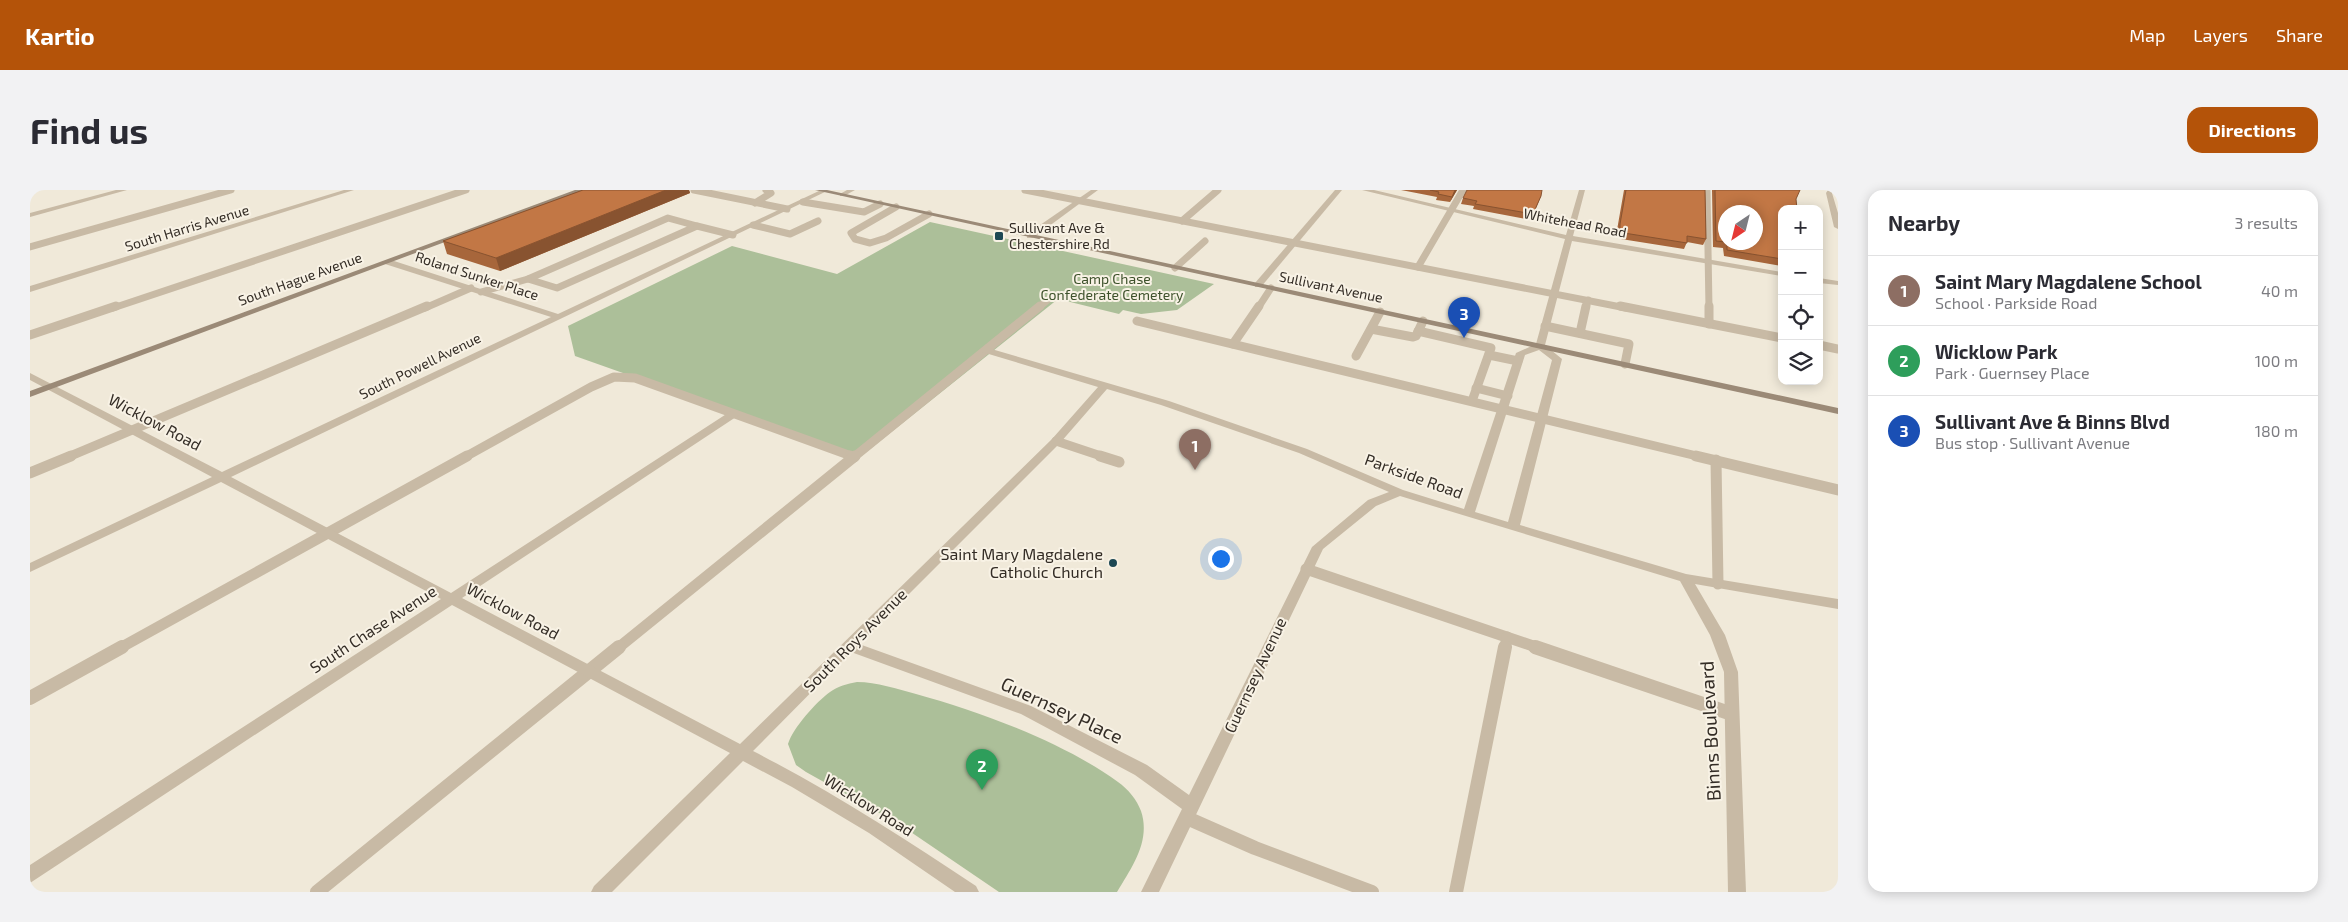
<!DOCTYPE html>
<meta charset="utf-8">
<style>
body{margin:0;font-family:"Exo 2",sans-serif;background:#f2f2f3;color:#2b2b33}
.controls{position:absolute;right:15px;top:15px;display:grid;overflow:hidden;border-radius:10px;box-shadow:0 2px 12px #0003}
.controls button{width:45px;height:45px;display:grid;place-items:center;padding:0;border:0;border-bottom:1px solid #e1e1e2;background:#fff;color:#2b2b33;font:25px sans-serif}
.compass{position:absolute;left:1688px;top:15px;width:45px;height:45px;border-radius:50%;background:#fff;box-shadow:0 2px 12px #0003;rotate:215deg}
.you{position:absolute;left:1190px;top:368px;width:18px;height:18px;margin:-12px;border:4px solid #fff;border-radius:50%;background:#1a73e8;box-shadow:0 0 0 8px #1a73e833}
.badge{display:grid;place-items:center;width:32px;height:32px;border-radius:50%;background:#b45309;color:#fff;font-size:16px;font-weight:700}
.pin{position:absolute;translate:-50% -41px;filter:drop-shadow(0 1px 2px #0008)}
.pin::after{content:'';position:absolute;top:26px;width:18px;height:15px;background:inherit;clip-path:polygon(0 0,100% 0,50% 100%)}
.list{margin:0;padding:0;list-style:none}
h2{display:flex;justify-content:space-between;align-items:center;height:65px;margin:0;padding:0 20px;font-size:21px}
h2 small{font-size:16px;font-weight:400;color:#7c7c81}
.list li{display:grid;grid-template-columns:32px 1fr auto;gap:15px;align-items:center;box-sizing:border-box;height:70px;padding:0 20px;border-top:1px solid #e1e1e2}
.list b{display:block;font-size:19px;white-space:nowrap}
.list p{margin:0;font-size:16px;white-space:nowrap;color:#7c7c81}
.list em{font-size:16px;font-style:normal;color:#7c7c81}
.icon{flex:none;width:28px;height:28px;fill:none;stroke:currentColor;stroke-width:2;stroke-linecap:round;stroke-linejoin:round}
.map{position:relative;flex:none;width:1808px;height:702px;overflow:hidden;border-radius:15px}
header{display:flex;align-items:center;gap:30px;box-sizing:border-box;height:70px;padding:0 25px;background:#b45309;color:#fff}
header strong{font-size:24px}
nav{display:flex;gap:28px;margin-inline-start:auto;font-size:18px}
.intro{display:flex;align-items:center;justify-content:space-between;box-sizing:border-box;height:120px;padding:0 30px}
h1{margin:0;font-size:35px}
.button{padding:12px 22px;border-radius:15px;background:#b45309;color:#fff;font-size:18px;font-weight:700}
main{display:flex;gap:30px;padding:0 30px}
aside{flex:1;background:#fff;border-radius:15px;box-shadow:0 2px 12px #0003}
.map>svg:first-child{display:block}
</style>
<header>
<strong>Kartio</strong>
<nav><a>Map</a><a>Layers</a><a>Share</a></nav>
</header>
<div class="intro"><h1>Find us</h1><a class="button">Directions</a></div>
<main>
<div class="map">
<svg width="1808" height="702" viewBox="0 0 1808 702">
<rect width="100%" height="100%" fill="#f0e9d9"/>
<g fill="#acbf99">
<polygon points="900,32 1184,94 1147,120 1111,124 1093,120 1089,124 1028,109 830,267 545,166 538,136 702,56 807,84"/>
<path d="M827 492C847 492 867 499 886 504 951 522 1033 552 1088 592 1098 599 1107 610 1111 621 1121 651 1102 677 1087 702H969L869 634 776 582 766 575 758 554C763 538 786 512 800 502 808 496 817 494 827 492Z"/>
</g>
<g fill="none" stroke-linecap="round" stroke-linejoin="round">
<g stroke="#c8baa5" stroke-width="7">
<polyline points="664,0 757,19"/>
<polyline points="995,0 1596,118"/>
<polyline points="1677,0 1679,118"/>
<polyline points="773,12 834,22 850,14"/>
<polyline points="725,13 741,3 736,0"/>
<polyline points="866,17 821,43 825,49 840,53 856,48 899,24"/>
<polygon points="638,28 667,36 527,98 498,89"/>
<polyline points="1152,31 1188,0"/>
<polyline points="723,35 760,44 788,31"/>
<polyline points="667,36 703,45"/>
<polyline points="0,57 201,0"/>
<polyline points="1388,77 1433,0"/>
<polyline points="1145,78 1175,51"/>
<polyline points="451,102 498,89"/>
<polyline points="83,118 436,0"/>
<polyline points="395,118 441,98"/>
<polyline points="1008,118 1020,108"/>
<polyline points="1228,118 1241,98"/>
<polyline points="1556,118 1558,110"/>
</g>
<g stroke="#c8baa5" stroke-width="9">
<polyline points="1590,116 1752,148"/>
<polyline points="1679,116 1679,134"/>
<polyline points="1107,131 1671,267"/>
<polyline points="1515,136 1599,154 1595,174"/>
<polyline points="1341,139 1383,147 1386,146 1393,131"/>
<polyline points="1388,141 1461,158 1442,211"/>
<polyline points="1550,143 1556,116"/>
<polyline points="0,145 86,116"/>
<polyline points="1203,154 1229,116"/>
<polyline points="1789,155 1808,159"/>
<polyline points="1459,165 1488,171"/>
<polyline points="1326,166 1350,122"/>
<polyline points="1446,198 1478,206"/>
<polyline points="1026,251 1074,267"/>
<polyline points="38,267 397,116"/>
<polyline points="435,267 561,197 584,187 605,188 824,267"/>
<polyline points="824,267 1010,116"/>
</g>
<g stroke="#c8baa5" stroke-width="11">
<polyline points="820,266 824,267"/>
<polyline points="1070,266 1089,272"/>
<polyline points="1666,266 1808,300"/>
<polyline points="1686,270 1688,394"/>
<polyline points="0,283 41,266"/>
<polyline points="1276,379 1509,458"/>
<polyline points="90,458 437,266"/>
<polyline points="588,458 825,266"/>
<polyline points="1475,458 1477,447"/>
</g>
<g stroke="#c8baa5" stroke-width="14">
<polyline points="1505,457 1702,524"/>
<polyline points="0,508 92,457"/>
<polyline points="1157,628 1225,658 1342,702"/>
<polyline points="287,702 589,457"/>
<polyline points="1426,702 1475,457"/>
</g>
<g fill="#c8baa5" fill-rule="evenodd">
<polygon points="86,0 97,0 0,27 0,23"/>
<polygon points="314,0 324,0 0,102 0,96"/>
<path d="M791 0 797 1 201 287 421 403 701 221H709V225L432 408 710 554 1022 249 1068 197 952 162V158H958L1139 211 1277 259 1373 300 1434 319 1486 163 1506 154 1535 49 1332 0H1344L1536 45 1549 0H1555L1543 46 1752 82V86L1542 51 1515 155 1532 169 1490 335 1656 384 1808 409V419L1665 394 1695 445 1708 482 1716 702H1698L1694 482 1680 445 1650 391 1370 306 1346 316 1293 359 1129 702H1111L1152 619 1105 585 991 524 821 462 723 561C801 601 874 648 946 696L949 702H925L839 643 762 597 713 571 582 702H561L564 696 700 563 422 415 0 693V675L411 409 191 292 0 382V373L182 287 0 190V183L192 282 521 127 355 74V70H361L528 124ZM1509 160 1522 170 1478 332 1445 322 1495 165ZM1077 199 1131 215 1269 263 1359 302 1338 310 1282 357 1159 605 1117 575 1001 516 829 454 1030 253Z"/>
<polygon points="817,0 825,0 814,6 810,6 810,4"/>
<polygon points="1061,0 1068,0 1003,48 997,48 997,44"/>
<polygon points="1305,0 1312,0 1231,97 1225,97 1225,93"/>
<polygon points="1798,0 1804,0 1802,3 1808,23 1808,39 1804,37 1796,3"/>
<polygon points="1789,88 1808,91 1808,95 1789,93"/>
</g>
<g fill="#9b8a77" fill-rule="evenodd">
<polygon points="545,0 554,0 0,207 0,201"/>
<polygon points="785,0 797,0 1808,218 1808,224"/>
</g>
</g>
<g fill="#a7663b" fill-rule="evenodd">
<polygon points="553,0 659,0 660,3 470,81 417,64 413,51"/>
<polygon points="1371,0 1427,0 1420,12 1406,10 1407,7"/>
<polygon points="1594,0 1675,0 1676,49 1673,55 1657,52 1654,59 1591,49 1587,46 1587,40"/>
<path d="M1682 0H1770L1752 19V76L1694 66 1693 58 1683 57ZM1696 22 1726 52H1696Z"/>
<polygon points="1511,6 1501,30 1443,19 1444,16 1431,14 1433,8"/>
</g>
<g fill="#885330">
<polygon points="636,0 659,0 660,3 470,81 466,68"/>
<polygon points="1425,0 1427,0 1420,12 1422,7"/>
</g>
<g fill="#c27745" stroke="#885330">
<polygon points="553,0 636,0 466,68 413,51"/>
<polygon points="1400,0 1425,0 1422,7 1408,4 1409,2"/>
<polygon points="1437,0 1512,0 1511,6 1503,24 1445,14 1447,11 1433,8"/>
<polygon points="1596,0 1675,0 1676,49 1657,46 1657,53 1594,43 1590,40 1590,34"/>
<polygon points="1685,0 1770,0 1766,9 1767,19 1752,19 1752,69 1697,60 1697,52 1726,52 1726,22 1696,22 1696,52 1686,51"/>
</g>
<g fill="#1d4854" stroke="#f8f2e5" stroke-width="2">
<rect x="964" y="41" width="10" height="10" rx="2.5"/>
<circle cx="1083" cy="373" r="5"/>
</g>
<g text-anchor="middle" stroke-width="4" stroke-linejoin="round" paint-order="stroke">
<g font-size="14" fill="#342d26" stroke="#f8f2e5">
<text transform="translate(1545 33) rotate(11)" y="5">Whitehead Road</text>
<text transform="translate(157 38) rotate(-17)" y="5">South Harris Avenue</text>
<text transform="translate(447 86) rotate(18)" y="5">Roland Sunker Place</text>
<text transform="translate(270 89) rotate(-20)" y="5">South Hague Avenue</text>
<text transform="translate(1301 97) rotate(12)" y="5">Sullivant Avenue</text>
<text transform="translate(390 176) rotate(-26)" y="5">South Powell Avenue</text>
</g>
<g font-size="14" fill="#342d26" stroke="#f8f2e5" text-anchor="start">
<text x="979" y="43">Sullivant Ave &amp;<tspan x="979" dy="16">Chestershire Rd</tspan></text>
</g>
<g font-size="14" fill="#3d512b" stroke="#f8f2e5">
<text x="1082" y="94">Camp Chase<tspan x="1082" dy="16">Confederate Cemetery</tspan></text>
</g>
<g font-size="16" fill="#342d26" stroke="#f8f2e5">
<text transform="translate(125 232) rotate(28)" y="6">Wicklow Road</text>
<text transform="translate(1384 286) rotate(20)" y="6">Parkside Road</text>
<text transform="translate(483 421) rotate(28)" y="6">Wicklow Road</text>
<text transform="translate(343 439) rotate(-33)" y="6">South Chase Avenue</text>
<text transform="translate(825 450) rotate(-45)" y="6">South Roys Avenue</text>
<text transform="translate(1225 485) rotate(-65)" y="6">Guernsey Avenue</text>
<text transform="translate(839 615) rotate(32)" y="6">Wicklow Road</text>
</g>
<g font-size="16" fill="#342d26" stroke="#f8f2e5" text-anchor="end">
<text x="1073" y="370">Saint Mary Magdalene<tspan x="1073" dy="18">Catholic Church</tspan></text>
</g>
<g font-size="19" fill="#342d26" stroke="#f8f2e5">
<text transform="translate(1032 520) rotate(25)" y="7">Guernsey Place</text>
<text transform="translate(1680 541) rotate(-93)" y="7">Binns Boulevard</text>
</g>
</g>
</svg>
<div class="controls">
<button>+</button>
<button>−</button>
<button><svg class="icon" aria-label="locate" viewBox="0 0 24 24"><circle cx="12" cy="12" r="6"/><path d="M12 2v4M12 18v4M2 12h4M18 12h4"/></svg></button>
<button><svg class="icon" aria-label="layers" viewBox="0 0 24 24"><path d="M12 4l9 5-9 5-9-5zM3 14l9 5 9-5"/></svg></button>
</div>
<svg class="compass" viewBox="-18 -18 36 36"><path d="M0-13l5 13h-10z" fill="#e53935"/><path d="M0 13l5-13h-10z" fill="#7c7c81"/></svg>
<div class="you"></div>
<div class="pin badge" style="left:1165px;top:280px;background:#8d6e63">1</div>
<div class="pin badge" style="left:952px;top:600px;background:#2e9e5b">2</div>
<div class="pin badge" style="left:1434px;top:148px;background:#1a4fb4">3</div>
</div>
<aside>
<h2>Nearby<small>3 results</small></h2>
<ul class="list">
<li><span class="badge" style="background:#8d6e63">1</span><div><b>Saint Mary Magdalene School</b><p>School · Parkside Road</p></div><em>40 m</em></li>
<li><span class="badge" style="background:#2e9e5b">2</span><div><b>Wicklow Park</b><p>Park · Guernsey Place</p></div><em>100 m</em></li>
<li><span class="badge" style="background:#1a4fb4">3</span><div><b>Sullivant Ave &amp; Binns Blvd</b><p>Bus stop · Sullivant Avenue</p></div><em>180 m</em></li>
</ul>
</aside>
</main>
